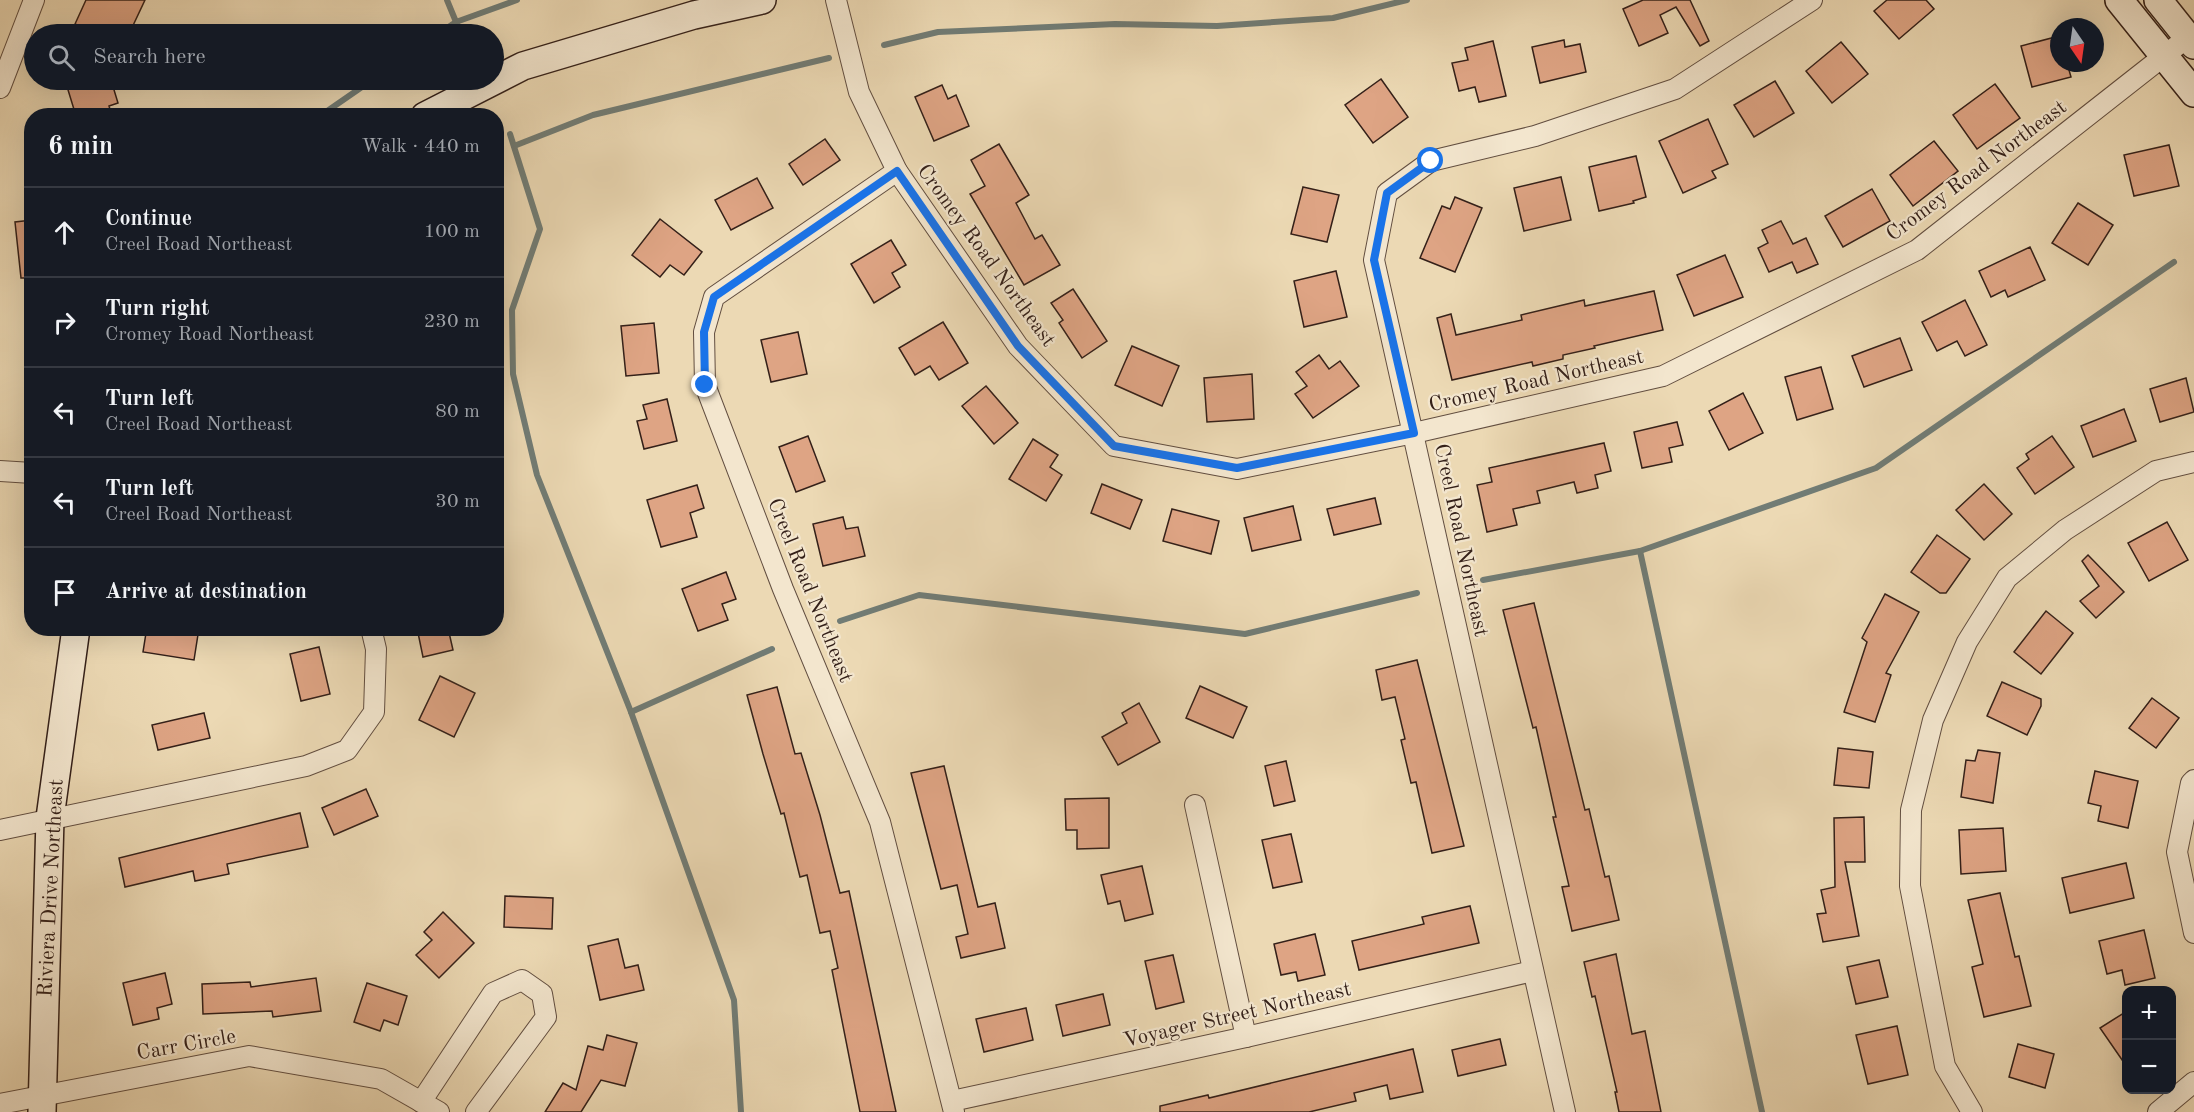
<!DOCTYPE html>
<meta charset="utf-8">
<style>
body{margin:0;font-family:"Old Standard TT",serif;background:#242831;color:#f1f3f6}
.controls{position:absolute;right:18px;bottom:18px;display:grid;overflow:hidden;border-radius:12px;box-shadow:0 6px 24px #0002}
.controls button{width:54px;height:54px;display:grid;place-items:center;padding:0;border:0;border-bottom:2px solid #363941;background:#171b24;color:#f1f3f6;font:30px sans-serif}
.compass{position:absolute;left:2050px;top:18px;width:54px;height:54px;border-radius:50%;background:#171b24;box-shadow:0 6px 24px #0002;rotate:167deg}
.stop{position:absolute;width:18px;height:18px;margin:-14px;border:4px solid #1a73e8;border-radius:50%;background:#fff}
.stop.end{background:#1a73e8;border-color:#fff;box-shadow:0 2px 6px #0008}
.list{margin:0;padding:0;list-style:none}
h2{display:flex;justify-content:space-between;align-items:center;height:78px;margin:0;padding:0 24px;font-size:26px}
h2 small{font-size:20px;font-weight:400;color:#9ea1a6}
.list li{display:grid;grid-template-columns:39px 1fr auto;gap:18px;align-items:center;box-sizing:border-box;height:90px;padding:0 24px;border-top:2px solid #363941}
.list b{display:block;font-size:22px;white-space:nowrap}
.list p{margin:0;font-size:20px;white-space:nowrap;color:#9ea1a6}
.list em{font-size:20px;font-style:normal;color:#9ea1a6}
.icon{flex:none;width:33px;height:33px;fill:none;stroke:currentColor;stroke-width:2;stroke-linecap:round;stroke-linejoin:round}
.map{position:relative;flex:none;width:2194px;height:1112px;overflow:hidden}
.search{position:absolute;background:#171b24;box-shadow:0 6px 24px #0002;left:24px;top:24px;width:480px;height:66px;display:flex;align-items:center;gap:15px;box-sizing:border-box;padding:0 21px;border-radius:33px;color:#9ea1a6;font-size:22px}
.panel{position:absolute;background:#171b24;box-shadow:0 6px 24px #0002;left:24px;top:108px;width:480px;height:528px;border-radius:24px}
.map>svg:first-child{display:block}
</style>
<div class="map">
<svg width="2194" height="1112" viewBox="0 0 2194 1112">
<rect width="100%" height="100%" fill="#ecd9b4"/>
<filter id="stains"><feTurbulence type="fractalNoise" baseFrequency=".00333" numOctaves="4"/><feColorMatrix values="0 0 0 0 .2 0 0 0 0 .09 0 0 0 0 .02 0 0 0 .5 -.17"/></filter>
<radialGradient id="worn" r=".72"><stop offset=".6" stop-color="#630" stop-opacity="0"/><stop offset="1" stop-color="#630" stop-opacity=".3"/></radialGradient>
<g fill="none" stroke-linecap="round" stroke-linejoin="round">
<g stroke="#717c75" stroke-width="6">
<polyline points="447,0 461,34"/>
<polyline points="438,34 456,22 517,0"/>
<polyline points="884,45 938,32 1115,24 1217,26 1333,18 1407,0"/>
<polyline points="320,116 372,80"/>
<polyline points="510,134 540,229 512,310 513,374 537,475 631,712 734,1000 741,1112"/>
<polyline points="514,146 593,115 829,58"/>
<polyline points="1640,551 1762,1112"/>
<polyline points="1483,580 1640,551 1876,468 2174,262"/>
<polyline points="840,621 919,595 1245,634 1417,593"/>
<polyline points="631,712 772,649"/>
</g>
</g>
<g fill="#dea484" stroke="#342019" stroke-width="1.5">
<polygon points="86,0 145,0 129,34 99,34 75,24"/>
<polygon points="1643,0 1690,0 1709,41 1700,46 1676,7 1660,15 1668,33 1639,46 1623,9"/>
<polygon points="1887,0 1926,0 1934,9 1899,39 1874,11"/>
<polygon points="2059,36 2059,63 2067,63 2071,77 2032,87 2021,46"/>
<polygon points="1564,40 1565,47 1580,44 1586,72 1540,83 1532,47"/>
<polygon points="1493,41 1506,96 1479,102 1475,87 1459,91 1452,63 1468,60 1465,48"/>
<polygon points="1841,42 1868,74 1832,103 1806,71"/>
<polygon points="1381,79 1408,117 1373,143 1345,105"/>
<polygon points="65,80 111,80 118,103 109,106 112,116 76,116"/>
<polygon points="1775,81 1794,113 1754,137 1734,105"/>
<polygon points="1995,84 2020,118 1977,149 1953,115"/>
<polygon points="942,85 948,99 956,95 969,126 934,141 915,97"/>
<polygon points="1708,119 1728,164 1712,171 1716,178 1683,193 1659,141"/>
<polygon points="825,139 840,160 803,185 789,164"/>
<polygon points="1934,141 1958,171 1913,206 1890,175"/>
<polygon points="999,144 1029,195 1016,203 1035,239 1042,235 1060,265 1024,285 970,194 985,186 971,160"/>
<polygon points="2169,145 2179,186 2134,196 2124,155"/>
<polygon points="1636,156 1646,197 1633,201 1634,203 1599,211 1589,167"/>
<polygon points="1561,177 1571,220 1524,231 1514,188"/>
<polygon points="757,178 773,208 731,230 715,200"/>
<polygon points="1303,187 1339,195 1327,242 1291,234"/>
<polygon points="1872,189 1890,221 1843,247 1825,216"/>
<polygon points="1455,197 1482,208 1455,272 1420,258 1442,206 1450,209"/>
<polygon points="2078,203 2113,225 2088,265 2052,243"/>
<polygon points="660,219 702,252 684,275 670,265 660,277 632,255"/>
<polygon points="32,220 32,278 21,278 15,222"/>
<polygon points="1781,221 1793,244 1806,238 1818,264 1797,273 1792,262 1769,272 1758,248 1768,243 1762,230"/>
<polygon points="891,240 906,265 892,273 900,287 874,303 851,264"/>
<polygon points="2030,247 2045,280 2008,297 2005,290 1991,297 1979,271"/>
<polygon points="1725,255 1743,297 1694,316 1677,275"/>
<polygon points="1336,271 1347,317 1304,327 1294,281"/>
<polygon points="1073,289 1107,341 1082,358 1059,323 1063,320 1051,303"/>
<polygon points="1654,291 1663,330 1594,346 1595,348 1563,355 1563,359 1533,366 1532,362 1452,380 1437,318 1451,314 1456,335 1522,320 1521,315 1584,300 1585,306"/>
<polygon points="1965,300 1987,345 1965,356 1957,341 1937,351 1922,322"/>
<polygon points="943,322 968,363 939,380 930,366 915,375 899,348"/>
<polygon points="654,323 659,373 626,376 621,326"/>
<polygon points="798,332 807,374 771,382 761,340"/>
<polygon points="1900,338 1912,370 1864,387 1852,356"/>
<polygon points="1132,346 1179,366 1162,406 1115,385"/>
<polygon points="1319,355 1329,369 1340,361 1359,386 1313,418 1295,394 1307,386 1296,372"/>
<polygon points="1821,367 1833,409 1797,420 1785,377"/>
<polygon points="1252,374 1254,419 1207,422 1204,378"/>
<polygon points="2186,378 2194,412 2160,422 2150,389"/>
<polygon points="986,386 1018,423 994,444 962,406"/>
<polygon points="1743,393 1763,433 1729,450 1709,411"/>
<polygon points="667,399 677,441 644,449 637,421 647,419 643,405"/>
<polygon points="2124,409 2136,441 2093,457 2081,426"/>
<polygon points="1677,422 1683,445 1669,448 1672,462 1642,468 1634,432"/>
<polygon points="808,436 825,481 796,492 779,447"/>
<polygon points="2052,436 2074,467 2035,494 2017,468 2029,459 2026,454"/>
<polygon points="1033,439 1058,455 1050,467 1062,475 1046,501 1009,479"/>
<polygon points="1604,443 1611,471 1595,475 1598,488 1577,493 1574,482 1537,491 1540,503 1513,509 1517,525 1487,532 1477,485 1492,482 1489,468"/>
<polygon points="1102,484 1142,500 1130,529 1091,513"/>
<polygon points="1984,484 2012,514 1984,540 1956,510"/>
<polygon points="697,485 704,508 690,513 697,537 661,547 647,500"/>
<polygon points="1375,498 1381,524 1334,535 1327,509"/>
<polygon points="1293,506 1301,540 1252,551 1244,518"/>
<polygon points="1172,509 1219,521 1211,554 1163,541"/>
<polygon points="843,517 846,529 858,527 865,556 823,566 813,524"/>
<polygon points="2167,522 2188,560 2149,581 2128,543"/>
<polygon points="1937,535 1970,559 1946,593 1940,593 1911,572"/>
<polygon points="2088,555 2124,592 2096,618 2080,601 2099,586 2082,561"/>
<polygon points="726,572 736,599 722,604 728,620 698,631 682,589"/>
<polygon points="1885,594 1919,612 1886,673 1891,675 1875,722 1844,712 1867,642 1862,638"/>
<polygon points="1534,603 1585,810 1589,809 1605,877 1609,876 1619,920 1572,931 1562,887 1569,886 1553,817 1556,817 1536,727 1533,728 1503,610"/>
<polygon points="2046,611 2073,633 2041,674 2014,652"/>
<polygon points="159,628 199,628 194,660 143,652 146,633 158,635"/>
<polygon points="417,628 448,628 453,650 423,657"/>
<polygon points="319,647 330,694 301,701 290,654"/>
<polygon points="1417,660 1464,846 1432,853 1416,782 1411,783 1401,740 1405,739 1395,697 1382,700 1376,670"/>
<polygon points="440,676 475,693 454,737 419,720"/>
<polygon points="2002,682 2041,699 2041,706 2027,735 1987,716"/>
<polygon points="1200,686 1247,707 1233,738 1186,718"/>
<polygon points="777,687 795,754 801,753 820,815 840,893 849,891 896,1112 860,1112 832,970 838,968 830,931 820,933 807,875 800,877 784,813 781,814 763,754 747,695"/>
<polygon points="2152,698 2179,718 2156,748 2129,728"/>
<polygon points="1139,703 1160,742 1118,765 1102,737 1127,723 1122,713"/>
<polygon points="204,713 210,738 158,750 152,725"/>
<polygon points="1838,748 1873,752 1869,788 1834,785"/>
<polygon points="1978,750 2000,753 1993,803 1961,797 1966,760 1975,761"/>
<polygon points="1286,761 1295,801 1274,806 1265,766"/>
<polygon points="944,766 978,907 995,903 1005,948 961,958 956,937 968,934 957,885 941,889 911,773"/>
<polygon points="2095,771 2138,781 2128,828 2098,821 2101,806 2088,803"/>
<polygon points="366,789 378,816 334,835 322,808"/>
<polygon points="1109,798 1109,848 1077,849 1077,830 1066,830 1065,799"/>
<polygon points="300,813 308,847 227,864 229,874 195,881 193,871 125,887 119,858"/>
<polygon points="1864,817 1865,862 1845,862 1859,936 1823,942 1817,914 1826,913 1821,890 1835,887 1834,818"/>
<polygon points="2003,828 2006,871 1961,874 1959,830"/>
<polygon points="1291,834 1302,882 1273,888 1262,840"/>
<polygon points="2126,863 2134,898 2070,913 2062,878"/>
<polygon points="1142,866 1153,914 1125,921 1120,901 1108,904 1101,875"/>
<polygon points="2000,893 2015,957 2019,956 2031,1006 1984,1017 1972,967 1983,964 1968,900"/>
<polygon points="505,896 553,898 552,929 504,927"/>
<polygon points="1470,906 1479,943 1359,970 1352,941 1424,924 1422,917"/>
<polygon points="443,912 474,943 439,978 416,955 432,940 424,932"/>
<polygon points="2144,930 2155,978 2125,985 2122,970 2107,974 2099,941"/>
<polygon points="1315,934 1325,975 1298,981 1296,972 1281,975 1274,944"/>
<polygon points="618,939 625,968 638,965 644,990 600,1000 588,946"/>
<polygon points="1616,954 1632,1034 1645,1031 1661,1112 1619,1112 1615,1092 1617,1092 1595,996 1592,997 1584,962"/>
<polygon points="1173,955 1184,1002 1156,1009 1145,961"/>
<polygon points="1879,960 1888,997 1856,1004 1847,967"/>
<polygon points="165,973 172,1004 157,1008 159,1019 133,1025 123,983"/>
<polygon points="316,978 321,1011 273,1017 272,1011 203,1014 202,984 250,982 251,987"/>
<polygon points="367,983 407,996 398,1025 384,1020 380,1031 354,1022"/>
<polygon points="1103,994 1110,1025 1063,1036 1056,1005"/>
<polygon points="1026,1008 1033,1040 984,1052 976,1019"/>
<polygon points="2127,1011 2127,1067 2100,1028"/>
<polygon points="1897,1026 1908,1075 1868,1084 1856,1035"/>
<polygon points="607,1035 637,1043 625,1086 601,1080 581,1112 545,1112 563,1083 576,1090 588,1046 603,1050"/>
<polygon points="1500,1039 1506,1065 1458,1076 1452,1050"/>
<polygon points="2018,1044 2054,1054 2045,1088 2009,1077"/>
<polygon points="1413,1049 1423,1092 1390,1099 1387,1085 1354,1093 1356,1101 1309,1112 1160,1112 1160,1106 1208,1095 1209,1098"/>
</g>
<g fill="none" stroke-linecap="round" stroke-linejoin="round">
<defs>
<g id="street">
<polyline points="836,0 859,92 897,171 1018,346 1114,446 1237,469 1414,433 1663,376 1917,250 2188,37"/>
<polyline points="0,88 34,0"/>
<polyline points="897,171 714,297 704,332 705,385 783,589 880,822 954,1112"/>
<polyline points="0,471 32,473"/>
<polyline points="2194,780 2191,783 2177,852 2194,933"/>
<polyline points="1195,805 1246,1037"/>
<polyline points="0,830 306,766 347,750 374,712 376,649 371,628"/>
<polyline points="952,1101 1246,1037 1533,971"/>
<polyline points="421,1102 493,993 522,980 542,994 546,1017 476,1112"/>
<polyline points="0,1104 249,1056 381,1079 439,1112"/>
<polyline points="1565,1112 1374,260 1387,193 1431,161 1535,136 1675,89 1812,0"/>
<polyline points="1972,1112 1945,1066 1910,886 1911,810 1933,720 1967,642 2007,578 2065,530 2156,471 2194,462"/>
<polyline points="2158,1112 2194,1082"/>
</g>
<g id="secondary">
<polyline points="2119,0 2194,93"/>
<polyline points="2158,0 2194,45"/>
<polyline points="425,116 523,66 694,15 762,0"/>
<polyline points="42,1112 50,818 76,628"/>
</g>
</defs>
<use href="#street" stroke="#624e40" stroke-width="22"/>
<use href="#secondary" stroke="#342019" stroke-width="30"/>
<use href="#street" stroke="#f3e6ce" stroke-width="20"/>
<use href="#secondary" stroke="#f3e6ce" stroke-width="27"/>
</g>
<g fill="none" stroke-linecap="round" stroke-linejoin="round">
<polyline stroke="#1a73e8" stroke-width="8" points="705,385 704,332 714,297 897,171 1018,346 1114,446 1237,468 1414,433 1374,260 1387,193 1431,161"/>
</g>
<g text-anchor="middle" stroke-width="4.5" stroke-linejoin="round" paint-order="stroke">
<g font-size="21" fill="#342019" stroke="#f3e6ce">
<text transform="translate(1976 170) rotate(-37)" y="7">Cromey Road Northeast</text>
<text transform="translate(987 255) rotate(54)" y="7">Cromey Road Northeast</text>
<text transform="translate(1536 380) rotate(-13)" y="7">Cromey Road Northeast</text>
<text transform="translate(1462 540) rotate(78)" y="7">Creel Road Northeast</text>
<text transform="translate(811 590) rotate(68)" y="7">Creel Road Northeast</text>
<text transform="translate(50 888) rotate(-87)" y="7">Riviera Drive Northeast</text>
<text transform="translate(1237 1014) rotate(-13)" y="7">Voyager Street Northeast</text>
<text transform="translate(186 1044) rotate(-10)" y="7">Carr Circle</text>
</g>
</g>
<rect width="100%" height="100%" filter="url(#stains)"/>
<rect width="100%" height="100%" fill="url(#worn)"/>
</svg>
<div class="controls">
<button>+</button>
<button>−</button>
</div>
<svg class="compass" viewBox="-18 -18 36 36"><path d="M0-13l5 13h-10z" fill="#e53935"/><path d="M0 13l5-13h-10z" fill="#9ea1a6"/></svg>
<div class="stop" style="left:1431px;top:161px"></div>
<div class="stop end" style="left:705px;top:385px"></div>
<div class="search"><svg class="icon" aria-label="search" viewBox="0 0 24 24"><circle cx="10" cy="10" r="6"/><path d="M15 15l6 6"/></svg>Search here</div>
<section class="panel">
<h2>6 min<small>Walk · 440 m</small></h2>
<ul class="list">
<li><svg class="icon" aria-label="ahead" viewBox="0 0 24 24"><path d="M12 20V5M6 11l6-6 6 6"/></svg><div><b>Continue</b><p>Creel Road Northeast</p></div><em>100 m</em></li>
<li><svg class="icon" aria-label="right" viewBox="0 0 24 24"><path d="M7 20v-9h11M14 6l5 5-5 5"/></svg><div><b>Turn right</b><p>Cromey Road Northeast</p></div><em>230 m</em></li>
<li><svg class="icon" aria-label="left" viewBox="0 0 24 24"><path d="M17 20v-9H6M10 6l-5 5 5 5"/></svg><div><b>Turn left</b><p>Creel Road Northeast</p></div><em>80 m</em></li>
<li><svg class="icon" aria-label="left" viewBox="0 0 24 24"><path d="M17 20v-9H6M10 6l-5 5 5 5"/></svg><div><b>Turn left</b><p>Creel Road Northeast</p></div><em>30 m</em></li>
<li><svg class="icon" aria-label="arrive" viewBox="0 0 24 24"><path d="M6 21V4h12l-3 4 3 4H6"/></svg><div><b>Arrive at destination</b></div></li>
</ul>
</section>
</div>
